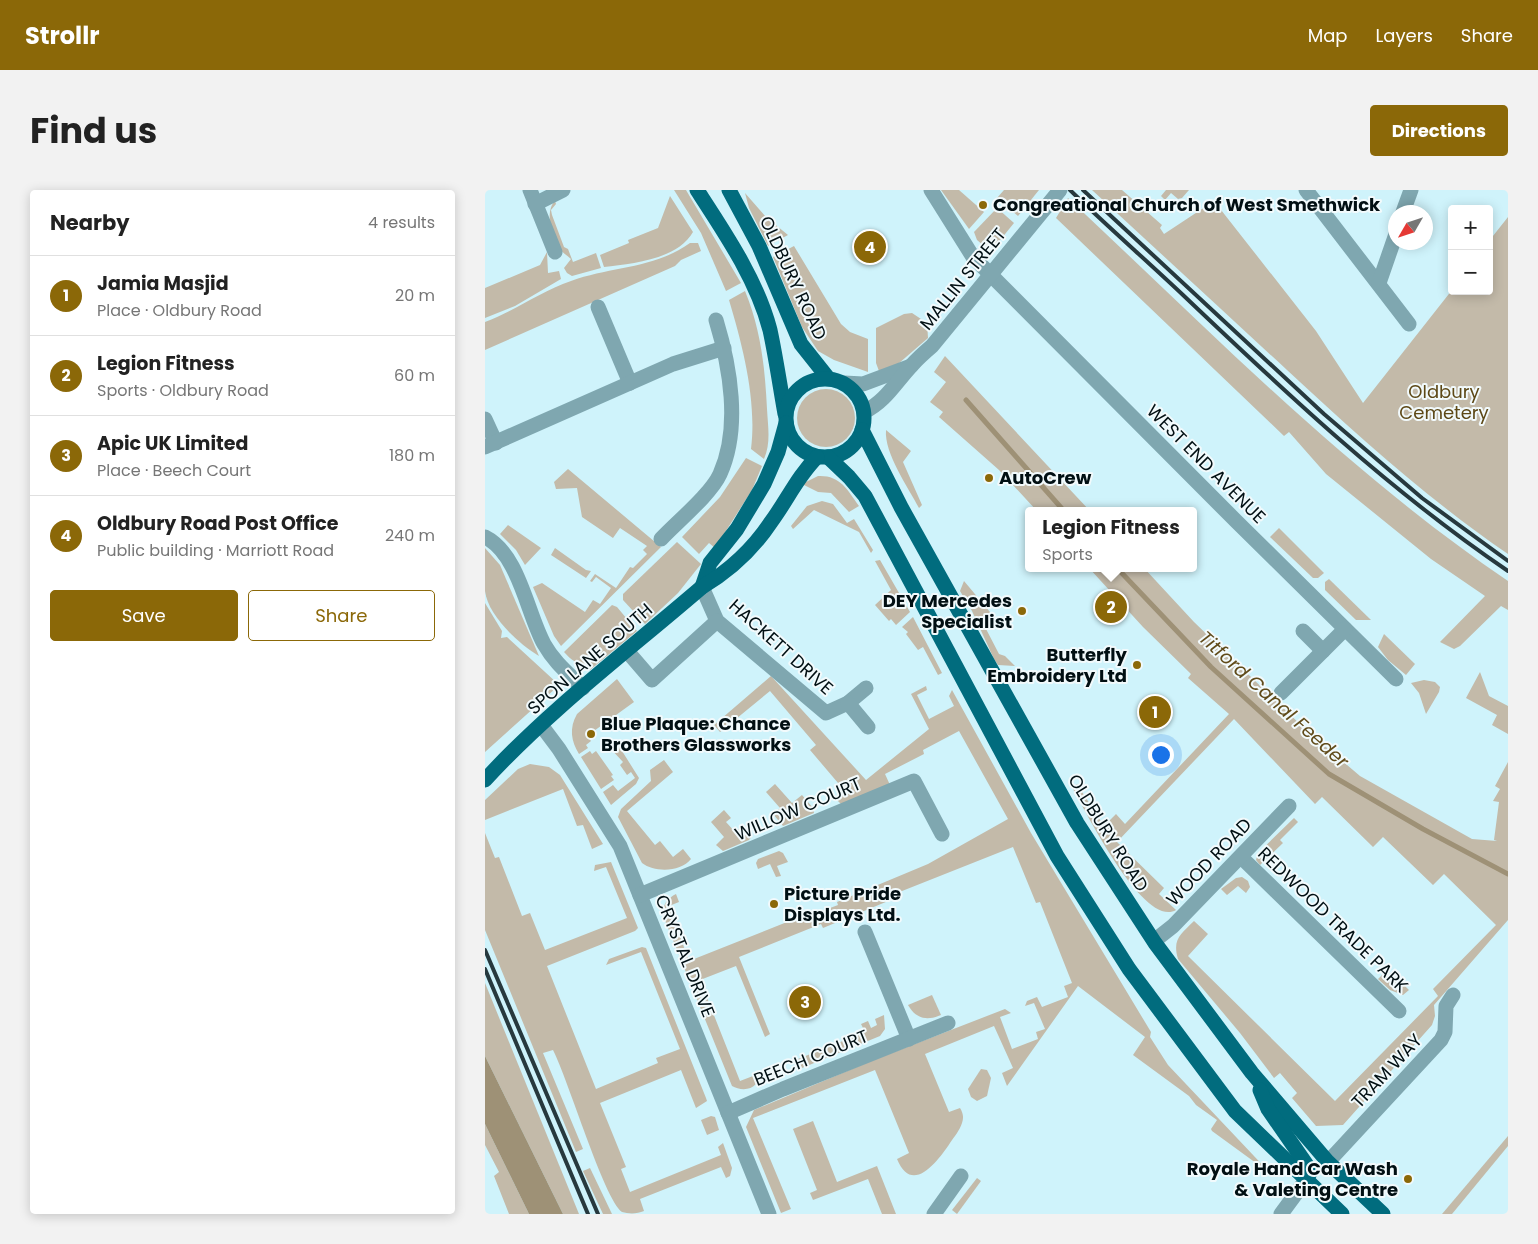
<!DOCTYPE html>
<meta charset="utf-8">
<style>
body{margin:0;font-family:Poppins,sans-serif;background:#f2f2f2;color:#222}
.controls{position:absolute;right:15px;top:15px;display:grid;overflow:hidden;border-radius:5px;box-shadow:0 2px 12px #0003}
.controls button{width:45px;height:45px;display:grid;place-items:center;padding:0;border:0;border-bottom:1px solid #e0e0e0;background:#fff;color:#222;font:25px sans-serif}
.compass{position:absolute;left:903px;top:15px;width:45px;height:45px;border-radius:50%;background:#fff;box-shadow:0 2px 12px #0003;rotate:231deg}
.you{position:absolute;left:675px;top:564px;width:18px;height:18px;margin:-12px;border:4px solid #fff;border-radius:50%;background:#1a73e8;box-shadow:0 0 0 8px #1a73e833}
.badge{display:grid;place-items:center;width:32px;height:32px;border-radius:50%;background:#8b6808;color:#fff;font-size:16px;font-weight:700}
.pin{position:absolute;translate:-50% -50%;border:2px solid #fff;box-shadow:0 1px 5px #0006}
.popup{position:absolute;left:540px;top:317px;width:172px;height:65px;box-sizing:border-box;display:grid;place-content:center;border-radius:5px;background:#fff;filter:drop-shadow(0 1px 4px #0005);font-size:16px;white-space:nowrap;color:#767676}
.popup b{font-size:19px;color:#222}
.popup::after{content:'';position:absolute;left:50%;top:100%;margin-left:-10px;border:10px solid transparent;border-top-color:#fff}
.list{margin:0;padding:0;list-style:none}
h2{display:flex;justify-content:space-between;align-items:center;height:65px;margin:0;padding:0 20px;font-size:21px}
h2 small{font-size:16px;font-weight:400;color:#767676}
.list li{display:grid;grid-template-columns:32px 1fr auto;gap:15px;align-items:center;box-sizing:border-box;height:80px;padding:0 20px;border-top:1px solid #e0e0e0}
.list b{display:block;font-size:19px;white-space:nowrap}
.list p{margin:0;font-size:16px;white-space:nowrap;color:#767676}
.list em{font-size:16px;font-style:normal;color:#767676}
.actions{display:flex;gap:10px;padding:15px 20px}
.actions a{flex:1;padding:11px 0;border:1px solid #8b6808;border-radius:5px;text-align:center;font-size:18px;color:#8b6808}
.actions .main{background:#8b6808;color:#fff}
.map{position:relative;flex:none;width:1023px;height:1024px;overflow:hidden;border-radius:5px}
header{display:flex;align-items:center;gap:30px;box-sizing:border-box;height:70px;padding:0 25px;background:#8b6808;color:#fff}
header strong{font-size:24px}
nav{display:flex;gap:28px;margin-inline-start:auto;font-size:18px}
.intro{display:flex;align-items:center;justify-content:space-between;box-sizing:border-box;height:120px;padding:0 30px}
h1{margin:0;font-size:35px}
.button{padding:12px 22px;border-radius:5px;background:#8b6808;color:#fff;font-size:18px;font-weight:700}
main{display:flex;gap:30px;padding:0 30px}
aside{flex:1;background:#fff;border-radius:5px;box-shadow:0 2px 12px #0003}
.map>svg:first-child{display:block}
</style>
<header>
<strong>Strollr</strong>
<nav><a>Map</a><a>Layers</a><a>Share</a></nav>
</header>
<div class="intro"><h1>Find us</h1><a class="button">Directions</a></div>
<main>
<aside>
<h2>Nearby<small>4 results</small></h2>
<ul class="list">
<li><span class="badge">1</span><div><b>Jamia Masjid</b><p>Place · Oldbury Road</p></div><em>20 m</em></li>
<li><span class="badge">2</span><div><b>Legion Fitness</b><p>Sports · Oldbury Road</p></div><em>60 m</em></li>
<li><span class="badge">3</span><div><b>Apic UK Limited</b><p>Place · Beech Court</p></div><em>180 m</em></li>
<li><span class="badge">4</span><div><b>Oldbury Road Post Office</b><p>Public building · Marriott Road</p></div><em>240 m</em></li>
</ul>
<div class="actions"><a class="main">Save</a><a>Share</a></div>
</aside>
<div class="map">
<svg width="1023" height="1024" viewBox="0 0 1023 1024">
<rect width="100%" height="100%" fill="#cff3fb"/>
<g fill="#c3baa9">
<polygon points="189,0 201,0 256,93 241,101 216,43"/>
<polygon points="456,0 474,0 499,22 484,39"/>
<polygon points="519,0 554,0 533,26 512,8"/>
<path d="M607 0H637L677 35 675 38 679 44 729 11 831 141 878 213 967 100 1004 101V51L1023 27V364C944 310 872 245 802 180 737 120 672 60 607 0Z"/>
<polygon points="681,0 704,0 697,8 693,9 686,3 680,10 676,6"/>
<polygon points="260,3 281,27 303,45 283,56 264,18"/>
<path d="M185 6 208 42C193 69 147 74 119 77L115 65 144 53 143 50 173 38Z"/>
<path d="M583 8C725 141 861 281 1023 391V420L1016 416 975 456 969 459 955 452 1000 406 946 369 841 284 804 242 799 246 571 28Z"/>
<path d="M70 11 71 14 66 20 67 25 79 57 83 59 88 72 111 63 116 78 87 86 82 83 79 78 86 69C82 65 76 62 73 57 66 47 60 20 70 11Z"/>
<polygon points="512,18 529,33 512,54 499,56 492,50 489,42"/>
<path d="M205 53H213L216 61 196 70 190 76 0 160V132C30 121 56 101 86 91 127 76 169 79 205 53Z"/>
<polygon points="309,56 356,134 365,142 383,149 383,182 349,170 333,161 317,137 288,67"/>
<polygon points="62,62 63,83 74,81 76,89 30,116 0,128 0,98 55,75"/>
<path d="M260 101C276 140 280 178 282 219 283 237 286 253 279 269L266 259C272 211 258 157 244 110Z"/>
<polygon points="427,123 442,133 443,148 413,174 394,181 391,173 391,138 419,124"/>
<polygon points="460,166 605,321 552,321 514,280 454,227 458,222 445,212 461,192 449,182"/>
<circle cx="341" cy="228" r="29"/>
<path d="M401 240 426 261 418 272 437 315 434 318C423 297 399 263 401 240Z"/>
<polygon points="261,268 277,276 267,300 230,358 224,353 214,364 197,347 235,307"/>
<polygon points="83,279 176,357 76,456 69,446 48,397 57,393 100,422 108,410 115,414 126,398 111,387 107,392 105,391 110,384 131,398 145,377 148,378 162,364 158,360 162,356 135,338 128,348 97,327 92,298 71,299 69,292"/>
<path d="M333 286C355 285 362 299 374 316L364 322 346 303 333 302 317 294Z"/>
<polygon points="337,311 348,314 362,333 369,329 388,360 386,363 374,342 329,320 308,339 306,336 322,316"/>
<polygon points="23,335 56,358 40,375 31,360 15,344"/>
<polygon points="794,338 839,383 833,388 828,388 785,347"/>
<polygon points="192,352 216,374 193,403 160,434 138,410 138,404"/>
<path d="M0 358 15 375 54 466C34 454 3 426 0 401 0 387 0 372 0 358Z"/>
<polygon points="70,358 101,380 106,381 101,388 66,365"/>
<polygon points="395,370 425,422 411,435 406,429 404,431 390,415 406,400 390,371"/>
<path d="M604 378H659L709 432 821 540 875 586 987 649 1012 651 1009 650 1014 612 1008 611 1015 599 1010 596 1023 572V730L949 815 950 826 947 835 858 935 831 936 807 908 812 903 795 883 789 888 755 843 693 769C687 749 696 744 709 731L723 744 703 766 850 911 953 806 948 799 1011 735 959 684 948 695 898 647 888 657 837 607 830 614 749 529 632 652 679 698 674 704 691 720C659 739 601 622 588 599L592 594 619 636 631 624 640 634 744 524 703 488 706 484 658 437Z"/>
<polygon points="844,389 886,430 871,430 840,400 840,392"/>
<polygon points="479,391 510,428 500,437 514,464 520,466 530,476 513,475 509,469 487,421 475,401"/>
<polygon points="0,413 17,441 16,448 22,447 72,493 71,498 0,562"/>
<path d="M127 415 132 417 152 441 105 480 104 475C93 475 86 470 79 462Z"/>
<polygon points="428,427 457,483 453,485 438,457 433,460 421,444 423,442 417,437"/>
<polygon points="899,444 930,474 921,485 903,470 893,457"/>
<polygon points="995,482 1004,506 1023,516 1023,544 1007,535 1012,525 981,508"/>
<path d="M286 486 381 590 444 539 426 504 441 496 442 500 432 505 444 529 469 516 464 506 467 500 546 643 666 842 665 847 683 875 786 984 727 941 726 939 732 930 711 915 704 906 648 865 660 847 593 796 522 896 517 883 528 878 509 836 440 864 464 922 475 918C478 923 479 927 477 933 475 940 469 947 465 953 453 971 427 1006 412 969L424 963 390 880 268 928 306 1019 296 1023 261 937 269 920 386 871 520 819 526 823 515 827 527 859 553 849 551 842 560 839 549 813 540 816 542 811 552 807 557 817 583 807 579 796 587 793 555 712 551 713 528 657 407 705 408 709 338 738 336 734 254 767 285 844 280 847 251 776 215 790 255 891 268 886 271 894C265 901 254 900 247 896L179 728C176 717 181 709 191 704L194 712 184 716 204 771 307 730 308 732 353 715 352 712 443 674 523 629 474 541 438 560 439 564 400 584 405 595 356 614 350 608 359 600 325 560 331 555 285 501 235 542 229 535Z"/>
<path d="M132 489 149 512 102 546 106 551 101 555 103 558 94 564C86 551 84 538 92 524Z"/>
<polygon points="939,490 950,492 955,497 954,502 941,524 934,503 926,493"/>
<polygon points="132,553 154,588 151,594 126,615 118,602 128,595 133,601 150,588 146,582 142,585 135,575 138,572 125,558"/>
<polygon points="105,561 107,564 111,561 128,585 126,586 129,590 116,599 96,567"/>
<path d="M179 570 188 582 142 621 170 655 175 651 188 667 198 659 206 669C196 682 170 683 157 673L133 627 136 619 166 591 165 580Z"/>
<polygon points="45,574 64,577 75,585 118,654 107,659 98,635 92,636 78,599 0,630 0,610 33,579"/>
<polygon points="290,594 307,613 317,605 328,618 329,623 298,636 288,624 295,618 281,602"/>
<polygon points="239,620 246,628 241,632 250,642 259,635 267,646 264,650 238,661 231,655 239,647 226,632"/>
<polygon points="809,628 813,632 795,650 798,653 775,675 771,670 773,663"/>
<path d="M0 643 10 668 14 667 37 726 45 723 60 760 142 728 121 677 109 681 110 675 126 672 153 738 150 741 62 776 111 899 173 873 171 868 195 859 156 762 121 775 124 769 157 757 161 758 221 908 222 911 211 918 196 880 115 913 141 977 136 979 145 1002 236 965 233 957 238 953 247 978 245 986 241 988 236 977 155 1009 159 1021C152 1024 144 1024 137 1022 119 1009 83 889 68 860L58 863 98 959 91 962 0 740Z"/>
<polygon points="294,661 298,663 303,672 292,676 296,686 291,687 285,674 273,679 271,673 273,669"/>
<polygon points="757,687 763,691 765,697 761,703 753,696 742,705 736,699 751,688"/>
<polygon points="899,783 908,792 912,788 924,800 918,805 905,800 893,789"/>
<polygon points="0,793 94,1024 78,1024 0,866"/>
<path d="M447 805 456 825C442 831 431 829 423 815Z"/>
<polygon points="399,825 400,839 395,846 317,878 313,869 380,842 376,834 383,831 386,838 392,835 390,829"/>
<polygon points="496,879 502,880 506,888 502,906 492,911 486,907 483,899"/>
<polygon points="226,926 230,927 234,940 222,945 216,930"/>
<polygon points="328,931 352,992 392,976 411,1024 397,1024 383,989 328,1010 325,1003 332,1000 308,939"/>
<polygon points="0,934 44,1024 24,1024 9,986 14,982 0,955"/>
<polygon points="1023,946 1023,956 967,1024 957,1024"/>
<polygon points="105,978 127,1024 118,1024 98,981"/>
<polygon points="492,988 496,991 472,1024 467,1020"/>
</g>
<polygon fill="#9e9176" points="0,866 78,1024 44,1024 0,934"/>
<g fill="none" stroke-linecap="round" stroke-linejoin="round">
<g stroke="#9e9176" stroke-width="5">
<polyline points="481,210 579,321"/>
<polyline points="632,378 726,477 844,584 938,639 1023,684"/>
</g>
<g stroke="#7fa7b0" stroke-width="15">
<polyline points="45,0 70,62"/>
<polyline points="446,0 488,67 752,332 911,489"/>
<polyline points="821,0 924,134"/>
<polyline points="50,14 78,0"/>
<polyline points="918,22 926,0"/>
<polyline points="894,93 911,44"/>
<polyline points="113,117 145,193"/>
<polyline points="0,229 11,253"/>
<polyline points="0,257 188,174 239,158"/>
<path d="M0 347C34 364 42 423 59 454 69 472 84 484 98 498"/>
<path d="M176 349C192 332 226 304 235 284 256 238 245 176 231 130"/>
<polyline points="217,397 232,431 341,523 363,513 381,498"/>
<polyline points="818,441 838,461"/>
<polyline points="142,461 167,490 232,431"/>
<polyline points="796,503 860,439"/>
<polyline points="363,513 383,537"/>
<polyline points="56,535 74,559 135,656 284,1024"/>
<polyline points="756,667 914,821"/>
<polyline points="155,705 429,591 457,644"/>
<polyline points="380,742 424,849"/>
<polyline points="669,751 688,736 804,616"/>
<polyline points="243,923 298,899 463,833"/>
<polyline points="843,972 956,850 960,842 961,816 968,805"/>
<polyline points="449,1024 476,986"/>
<polyline points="796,1024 821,990"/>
</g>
<g stroke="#7fa7b0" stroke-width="15">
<polyline points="359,193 378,194 426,176"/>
<path d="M379 222C401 211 410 193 427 175 433 168 440 162 447 156L575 0"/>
</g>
<g stroke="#016c7e" stroke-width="15">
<path d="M212 0C240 43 272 90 285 140 291 168 295 196 300 224"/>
<polyline points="244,0 274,56 316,154 343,188"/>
<circle cx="340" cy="228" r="39"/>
<polyline points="377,240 416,317 592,633 670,753 767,883 843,972 898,1024"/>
<polyline points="343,267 364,287 380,306 572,666 644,779 750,921 857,1024"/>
<polyline points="217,397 225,373 252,339 279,294 293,262 301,233"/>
<path d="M0 590C65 519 144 460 217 397 244 381 268 359 286 332 303 309 312 287 332 267"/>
<polyline points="775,900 783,919 826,981 821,990"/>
</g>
<g stroke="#27393e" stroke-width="4">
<path d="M585 0C622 36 661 70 698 105 801 203 905 301 1023 381"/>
<polyline points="598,0 839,224 937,308 1023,371"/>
<polyline points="0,760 113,1024"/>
<polyline points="0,779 103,1024"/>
</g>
</g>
<g fill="#8b6808" stroke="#f2fafc" stroke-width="2">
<circle cx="498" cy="15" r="5"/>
<circle cx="504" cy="288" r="5"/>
<circle cx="537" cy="421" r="5"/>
<circle cx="652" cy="475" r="5"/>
<circle cx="106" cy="544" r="5"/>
<circle cx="289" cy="714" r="5"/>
<circle cx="923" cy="989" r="5"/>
</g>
<g text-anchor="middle" stroke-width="4" stroke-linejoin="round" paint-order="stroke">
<g font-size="18" font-weight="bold" fill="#010f13" stroke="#f2fafc" text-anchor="start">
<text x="508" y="21">Congreational Church of West Smethwick</text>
<text x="514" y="294">AutoCrew</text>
<text x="527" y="417" text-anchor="end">DEY Mercedes<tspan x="527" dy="21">Specialist</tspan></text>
<text x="642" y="471" text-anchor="end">Butterfly<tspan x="642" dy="21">Embroidery Ltd</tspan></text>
<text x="116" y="540">Blue Plaque: Chance<tspan x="116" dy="21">Brothers Glassworks</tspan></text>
<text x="299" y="710">Picture Pride<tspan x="299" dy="21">Displays Ltd.</tspan></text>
<text x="913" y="985" text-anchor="end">Royale Hand Car Wash<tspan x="913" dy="21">&amp; Valeting Centre</tspan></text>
</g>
<g font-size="18" fill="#010f13" stroke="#f2fafc">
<text transform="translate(308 88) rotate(65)" y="6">OLDBURY ROAD</text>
<text transform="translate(478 89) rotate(-51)" y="6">MALLIN STREET</text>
<text transform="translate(721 274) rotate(45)" y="6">WEST END AVENUE</text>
<text transform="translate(296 457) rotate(42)" y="6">HACKETT DRIVE</text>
<text transform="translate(105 469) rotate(-41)" y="6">SPON LANE SOUTH</text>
<text transform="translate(313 619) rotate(-23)" y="6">WILLOW COURT</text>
<text transform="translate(623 643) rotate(58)" y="6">OLDBURY ROAD</text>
<text transform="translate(724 672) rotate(-46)" y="6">WOOD ROAD</text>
<text transform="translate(848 730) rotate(44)" y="6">REDWOOD TRADE PARK</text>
<text transform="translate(200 766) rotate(68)" y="6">CRYSTAL DRIVE</text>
<text transform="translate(326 868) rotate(-22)" y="6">BEECH COURT</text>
<text transform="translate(902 881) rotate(-47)" y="6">TRAM WAY</text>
</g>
<g font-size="18" fill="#5d4816" stroke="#f2fafc">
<text x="959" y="208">Oldbury<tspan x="959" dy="21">Cemetery</tspan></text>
</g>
<g font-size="19" font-style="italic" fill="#604b1a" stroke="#f2fafc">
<text transform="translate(789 509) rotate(42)" y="7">Titford Canal Feeder</text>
</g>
</g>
</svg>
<div class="controls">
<button>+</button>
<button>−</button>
</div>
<svg class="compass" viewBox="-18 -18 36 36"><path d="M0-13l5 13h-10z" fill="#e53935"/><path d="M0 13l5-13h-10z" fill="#767676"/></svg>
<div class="you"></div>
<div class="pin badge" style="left:670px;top:522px">1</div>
<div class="pin badge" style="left:626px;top:417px">2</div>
<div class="popup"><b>Legion Fitness</b>Sports</div>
<div class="pin badge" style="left:320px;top:812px">3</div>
<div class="pin badge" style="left:385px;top:57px">4</div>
</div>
</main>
